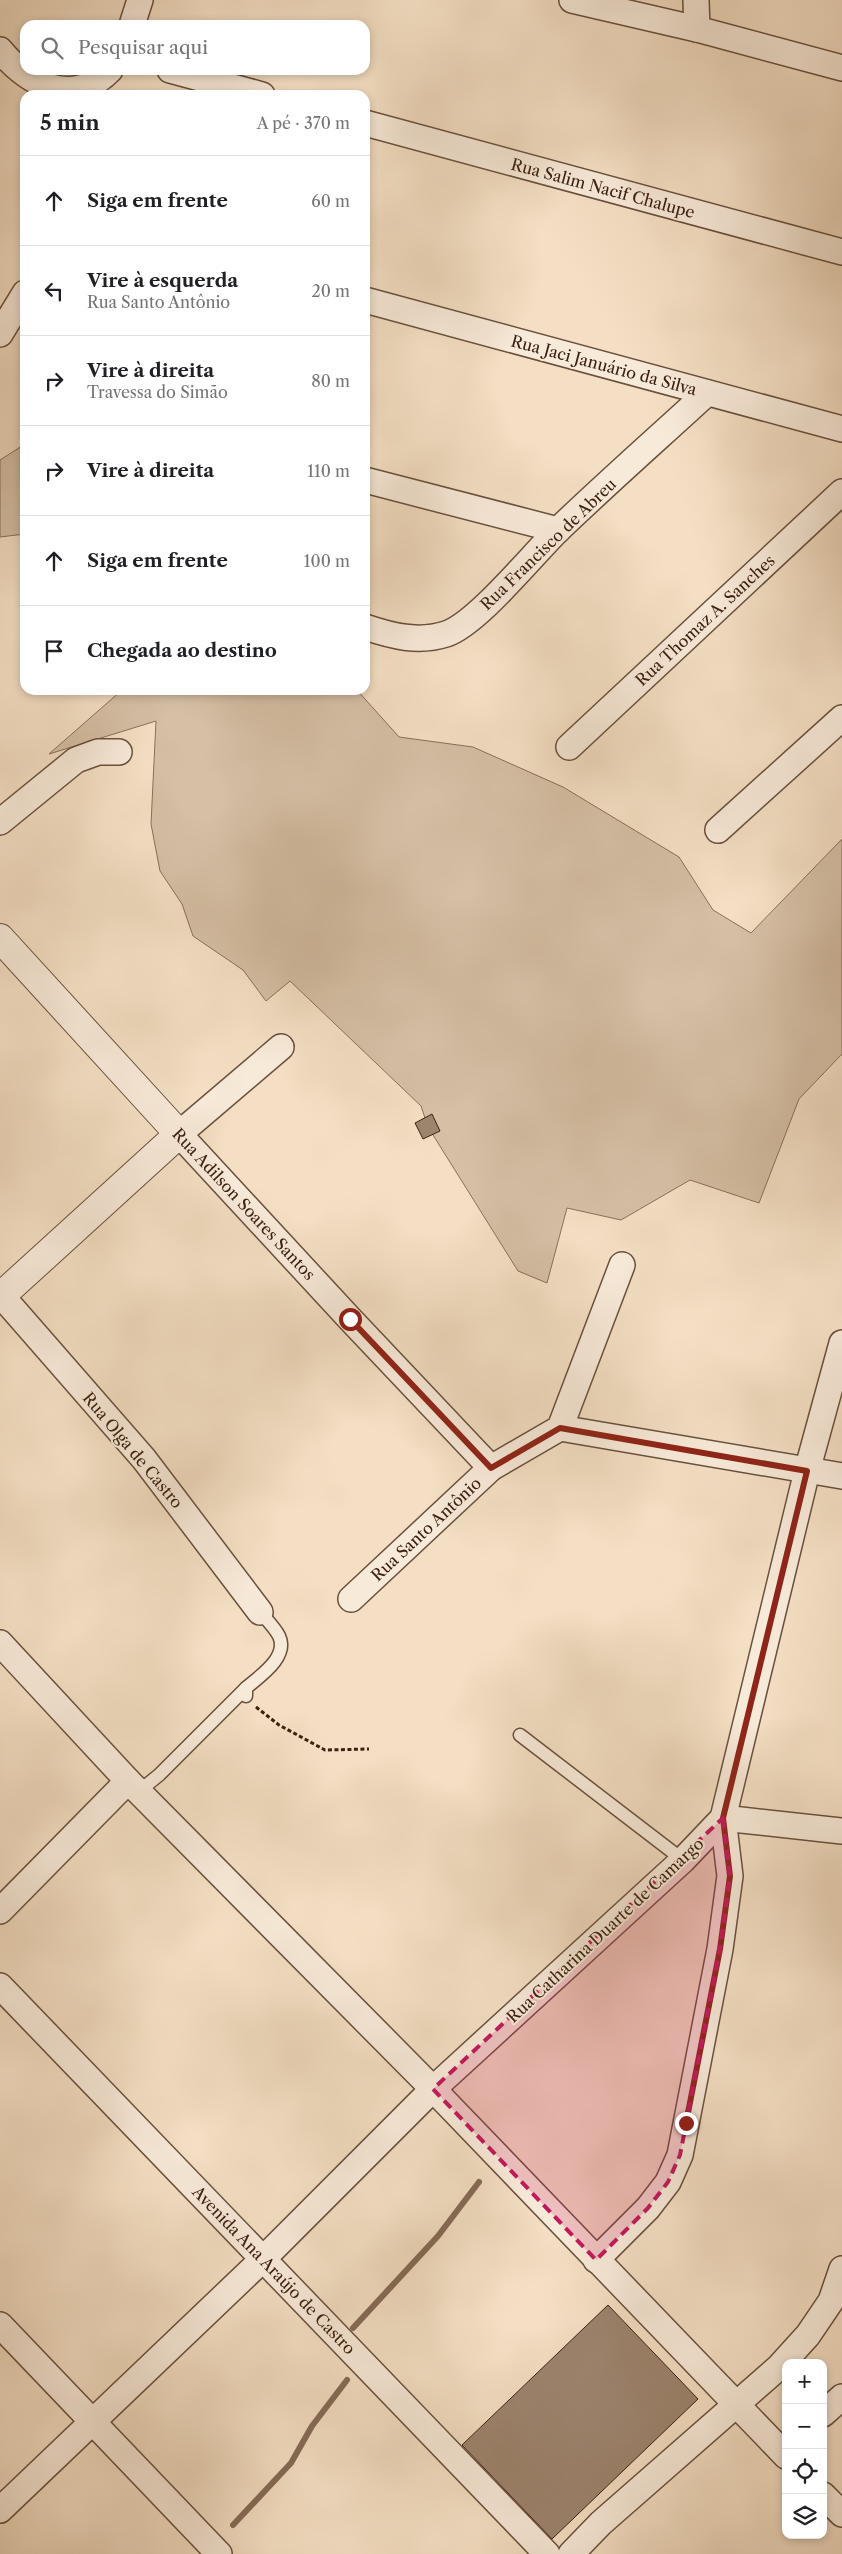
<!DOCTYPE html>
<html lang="pt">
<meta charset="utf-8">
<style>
body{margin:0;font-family:"Libre Caslon Text",serif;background:#f6f6f6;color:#202124}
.controls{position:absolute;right:15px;bottom:15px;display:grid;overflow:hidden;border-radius:10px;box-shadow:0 2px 8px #0003}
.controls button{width:45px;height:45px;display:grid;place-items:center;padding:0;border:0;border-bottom:1px solid #e0e0e0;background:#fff;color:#202124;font:25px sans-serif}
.stop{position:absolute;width:15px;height:15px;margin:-11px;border:4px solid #8f2418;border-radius:50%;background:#fff}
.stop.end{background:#8f2418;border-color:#fff;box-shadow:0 1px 5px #0008}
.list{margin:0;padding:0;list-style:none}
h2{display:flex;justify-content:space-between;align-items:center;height:65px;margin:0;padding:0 20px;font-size:21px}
h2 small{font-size:16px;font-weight:400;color:#757577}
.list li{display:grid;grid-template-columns:32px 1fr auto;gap:15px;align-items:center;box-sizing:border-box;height:90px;padding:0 20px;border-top:1px solid #e0e0e0}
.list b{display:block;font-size:19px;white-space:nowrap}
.list p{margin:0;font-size:16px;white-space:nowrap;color:#757577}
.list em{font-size:16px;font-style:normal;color:#757577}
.icon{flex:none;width:28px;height:28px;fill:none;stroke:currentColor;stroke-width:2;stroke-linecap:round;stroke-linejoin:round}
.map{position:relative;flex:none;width:842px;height:2554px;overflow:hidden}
.search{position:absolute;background:#fff;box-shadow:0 2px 8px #0003;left:20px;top:20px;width:350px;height:55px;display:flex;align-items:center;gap:12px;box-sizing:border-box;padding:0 18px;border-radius:15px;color:#757577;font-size:19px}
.panel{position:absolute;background:#fff;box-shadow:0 2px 8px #0003;left:20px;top:90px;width:350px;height:605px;border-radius:15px}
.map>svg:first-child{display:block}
</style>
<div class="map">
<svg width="842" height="2554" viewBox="0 0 842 2554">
<rect width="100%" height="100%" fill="#f4dfc4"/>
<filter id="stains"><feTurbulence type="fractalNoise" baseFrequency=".004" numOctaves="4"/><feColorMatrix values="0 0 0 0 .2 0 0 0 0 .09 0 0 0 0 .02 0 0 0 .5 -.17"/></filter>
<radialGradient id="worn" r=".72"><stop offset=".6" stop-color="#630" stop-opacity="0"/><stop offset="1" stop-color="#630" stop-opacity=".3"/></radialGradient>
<g fill="#d5bfa5" stroke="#88705a">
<polygon points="25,444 25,534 0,537 0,460"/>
<polygon points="122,690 357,690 399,737 473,747 563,787 679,857 713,910 751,933 842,839 842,1054 799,1099 759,1203 690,1180 621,1220 567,1208 547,1283 518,1271 428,1127 421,1106 290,981 266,1001 243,970 193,936 182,904 160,871 151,824 156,721 49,754"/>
</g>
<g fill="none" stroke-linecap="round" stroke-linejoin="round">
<g stroke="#856c57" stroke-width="6">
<polyline points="353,2328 438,2236 479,2182"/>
<polyline points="233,2525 291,2463 312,2426 347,2380"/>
</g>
</g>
<g fill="#9c846e" stroke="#3c2110">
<polygon points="432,1114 440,1131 423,1139 415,1123"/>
<polygon points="608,2305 698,2399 552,2539 462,2445"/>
</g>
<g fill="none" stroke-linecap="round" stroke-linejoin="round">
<defs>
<g id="service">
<path d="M246 1696V1688C260 1676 289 1657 279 1636 275 1628 266 1619 260 1612"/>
<polyline points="520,1735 683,1860"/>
<polyline points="138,1792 159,1775 246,1688"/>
</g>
<g id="minor">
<polyline points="572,0 697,29 842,68"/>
<polyline points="696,0 697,29"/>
<polyline points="132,25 140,0"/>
<path d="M0 50C29 85 73 108 110 70"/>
<polyline points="170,70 262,95"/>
<polyline points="365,123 842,252"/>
<polyline points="365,300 842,429"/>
<polyline points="0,334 25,293"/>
<polyline points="365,480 558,530"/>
<path d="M365 627C392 636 418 643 446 634 477 624 533 554 559 529 608 482 658 438 707 393"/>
<polyline points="569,747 842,492"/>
<polyline points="0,822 76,760 98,752 119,752"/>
<polyline points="718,830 842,718"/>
<polyline points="281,1047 179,1134 350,1319 491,1468"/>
<polyline points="0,1294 144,1459 260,1612"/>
<polyline points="560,1428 842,1476"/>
<polyline points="351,1599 491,1468 560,1428 622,1265"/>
<polyline points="0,1643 128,1781 433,2089 786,2456"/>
<polyline points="723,1818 842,1831"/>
<polyline points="0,1911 128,1781"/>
<polyline points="0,1986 547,2554"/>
<polyline points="596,2260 648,2208 668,2182 680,2155 720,1949 730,1876 723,1818"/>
<polyline points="0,2325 219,2554"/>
<polyline points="823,2414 842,2397"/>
<polyline points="823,2495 842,2514"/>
<polyline points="0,2510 263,2259 433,2089 683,1860 723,1818 807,1471 842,1343"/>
<polyline points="571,2554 601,2523 779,2367 808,2335 831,2301 842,2269"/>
</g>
<polyline id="tertiary" points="0,938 179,1134 0,1297"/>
</defs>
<use href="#service" stroke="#6a503d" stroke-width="15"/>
<use href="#minor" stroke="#6a503d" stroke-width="28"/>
<use href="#tertiary" stroke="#6a503d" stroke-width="30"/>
<polyline stroke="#3c2110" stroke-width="3" stroke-dasharray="4 2.5" stroke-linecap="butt" points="256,1707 279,1725 325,1750 369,1749"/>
<use href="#service" stroke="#f8ead9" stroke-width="12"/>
<use href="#minor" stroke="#f8ead9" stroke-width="25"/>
<use href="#tertiary" stroke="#f8ead9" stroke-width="28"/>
</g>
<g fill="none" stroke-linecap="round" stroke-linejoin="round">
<polyline stroke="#8f2418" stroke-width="6" points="350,1319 491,1468 560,1428 807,1471 723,1818 730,1876 720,1949 686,2123"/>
</g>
<path fill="#c2185b" fill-opacity="0.2" stroke="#c2185b" stroke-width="4" stroke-dasharray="10 6" stroke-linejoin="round" d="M723 1818 730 1876 720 1949 680 2155 668 2182 648 2208 596 2260 433 2089Z"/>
<g text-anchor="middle" stroke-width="4" stroke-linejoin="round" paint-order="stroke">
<g font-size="16" fill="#3c2110" stroke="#f8ead9">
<text transform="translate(603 188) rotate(15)" y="6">Rua Salim Nacif Chalupe</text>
<text transform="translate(604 365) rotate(15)" y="6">Rua Jaci Januário da Silva</text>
<text transform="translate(548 544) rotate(-44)" y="6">Rua Francisco de Abreu</text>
<text transform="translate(705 620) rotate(-43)" y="6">Rua Thomaz A. Sanches</text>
<text transform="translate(244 1204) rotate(47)" y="6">Rua Adilson Soares Santos</text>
<text transform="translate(133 1450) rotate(50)" y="6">Rua Olga de Castro</text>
<text transform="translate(426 1529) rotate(-43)" y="6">Rua Santo Antônio</text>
<text transform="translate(605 1930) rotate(-43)" y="6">Rua Catharina Duarte de Camargo</text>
<text transform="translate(274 2270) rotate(46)" y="6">Avenida Ana Araújo de Castro</text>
</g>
</g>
<rect width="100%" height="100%" filter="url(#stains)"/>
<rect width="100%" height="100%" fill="url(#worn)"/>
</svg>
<div class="controls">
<button>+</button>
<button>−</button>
<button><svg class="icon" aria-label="locate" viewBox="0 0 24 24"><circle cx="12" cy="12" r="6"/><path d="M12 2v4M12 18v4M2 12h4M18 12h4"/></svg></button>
<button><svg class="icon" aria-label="layers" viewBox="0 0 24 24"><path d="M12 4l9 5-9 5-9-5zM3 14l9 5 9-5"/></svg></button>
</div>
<div class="stop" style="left:350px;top:1319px"></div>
<div class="stop end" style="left:686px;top:2123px"></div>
<div class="search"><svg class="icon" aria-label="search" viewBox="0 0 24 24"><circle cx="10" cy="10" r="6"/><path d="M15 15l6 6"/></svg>Pesquisar aqui</div>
<section class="panel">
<h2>5 min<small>A pé · 370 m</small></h2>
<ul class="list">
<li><svg class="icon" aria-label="ahead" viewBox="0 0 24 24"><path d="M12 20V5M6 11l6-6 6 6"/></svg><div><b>Siga em frente</b></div><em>60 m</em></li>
<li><svg class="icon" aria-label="left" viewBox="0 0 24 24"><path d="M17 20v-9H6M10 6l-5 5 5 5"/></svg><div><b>Vire à esquerda</b><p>Rua Santo Antônio</p></div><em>20 m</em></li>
<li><svg class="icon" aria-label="right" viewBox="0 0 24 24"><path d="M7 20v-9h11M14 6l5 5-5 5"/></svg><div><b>Vire à direita</b><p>Travessa do Simão</p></div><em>80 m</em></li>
<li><svg class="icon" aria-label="right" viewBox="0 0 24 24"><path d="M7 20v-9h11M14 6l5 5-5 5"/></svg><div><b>Vire à direita</b></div><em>110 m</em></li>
<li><svg class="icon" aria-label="ahead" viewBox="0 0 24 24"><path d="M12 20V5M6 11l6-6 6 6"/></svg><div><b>Siga em frente</b></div><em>100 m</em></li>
<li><svg class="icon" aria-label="arrive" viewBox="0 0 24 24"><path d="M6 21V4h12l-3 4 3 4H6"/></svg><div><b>Chegada ao destino</b></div></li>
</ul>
</section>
</div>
